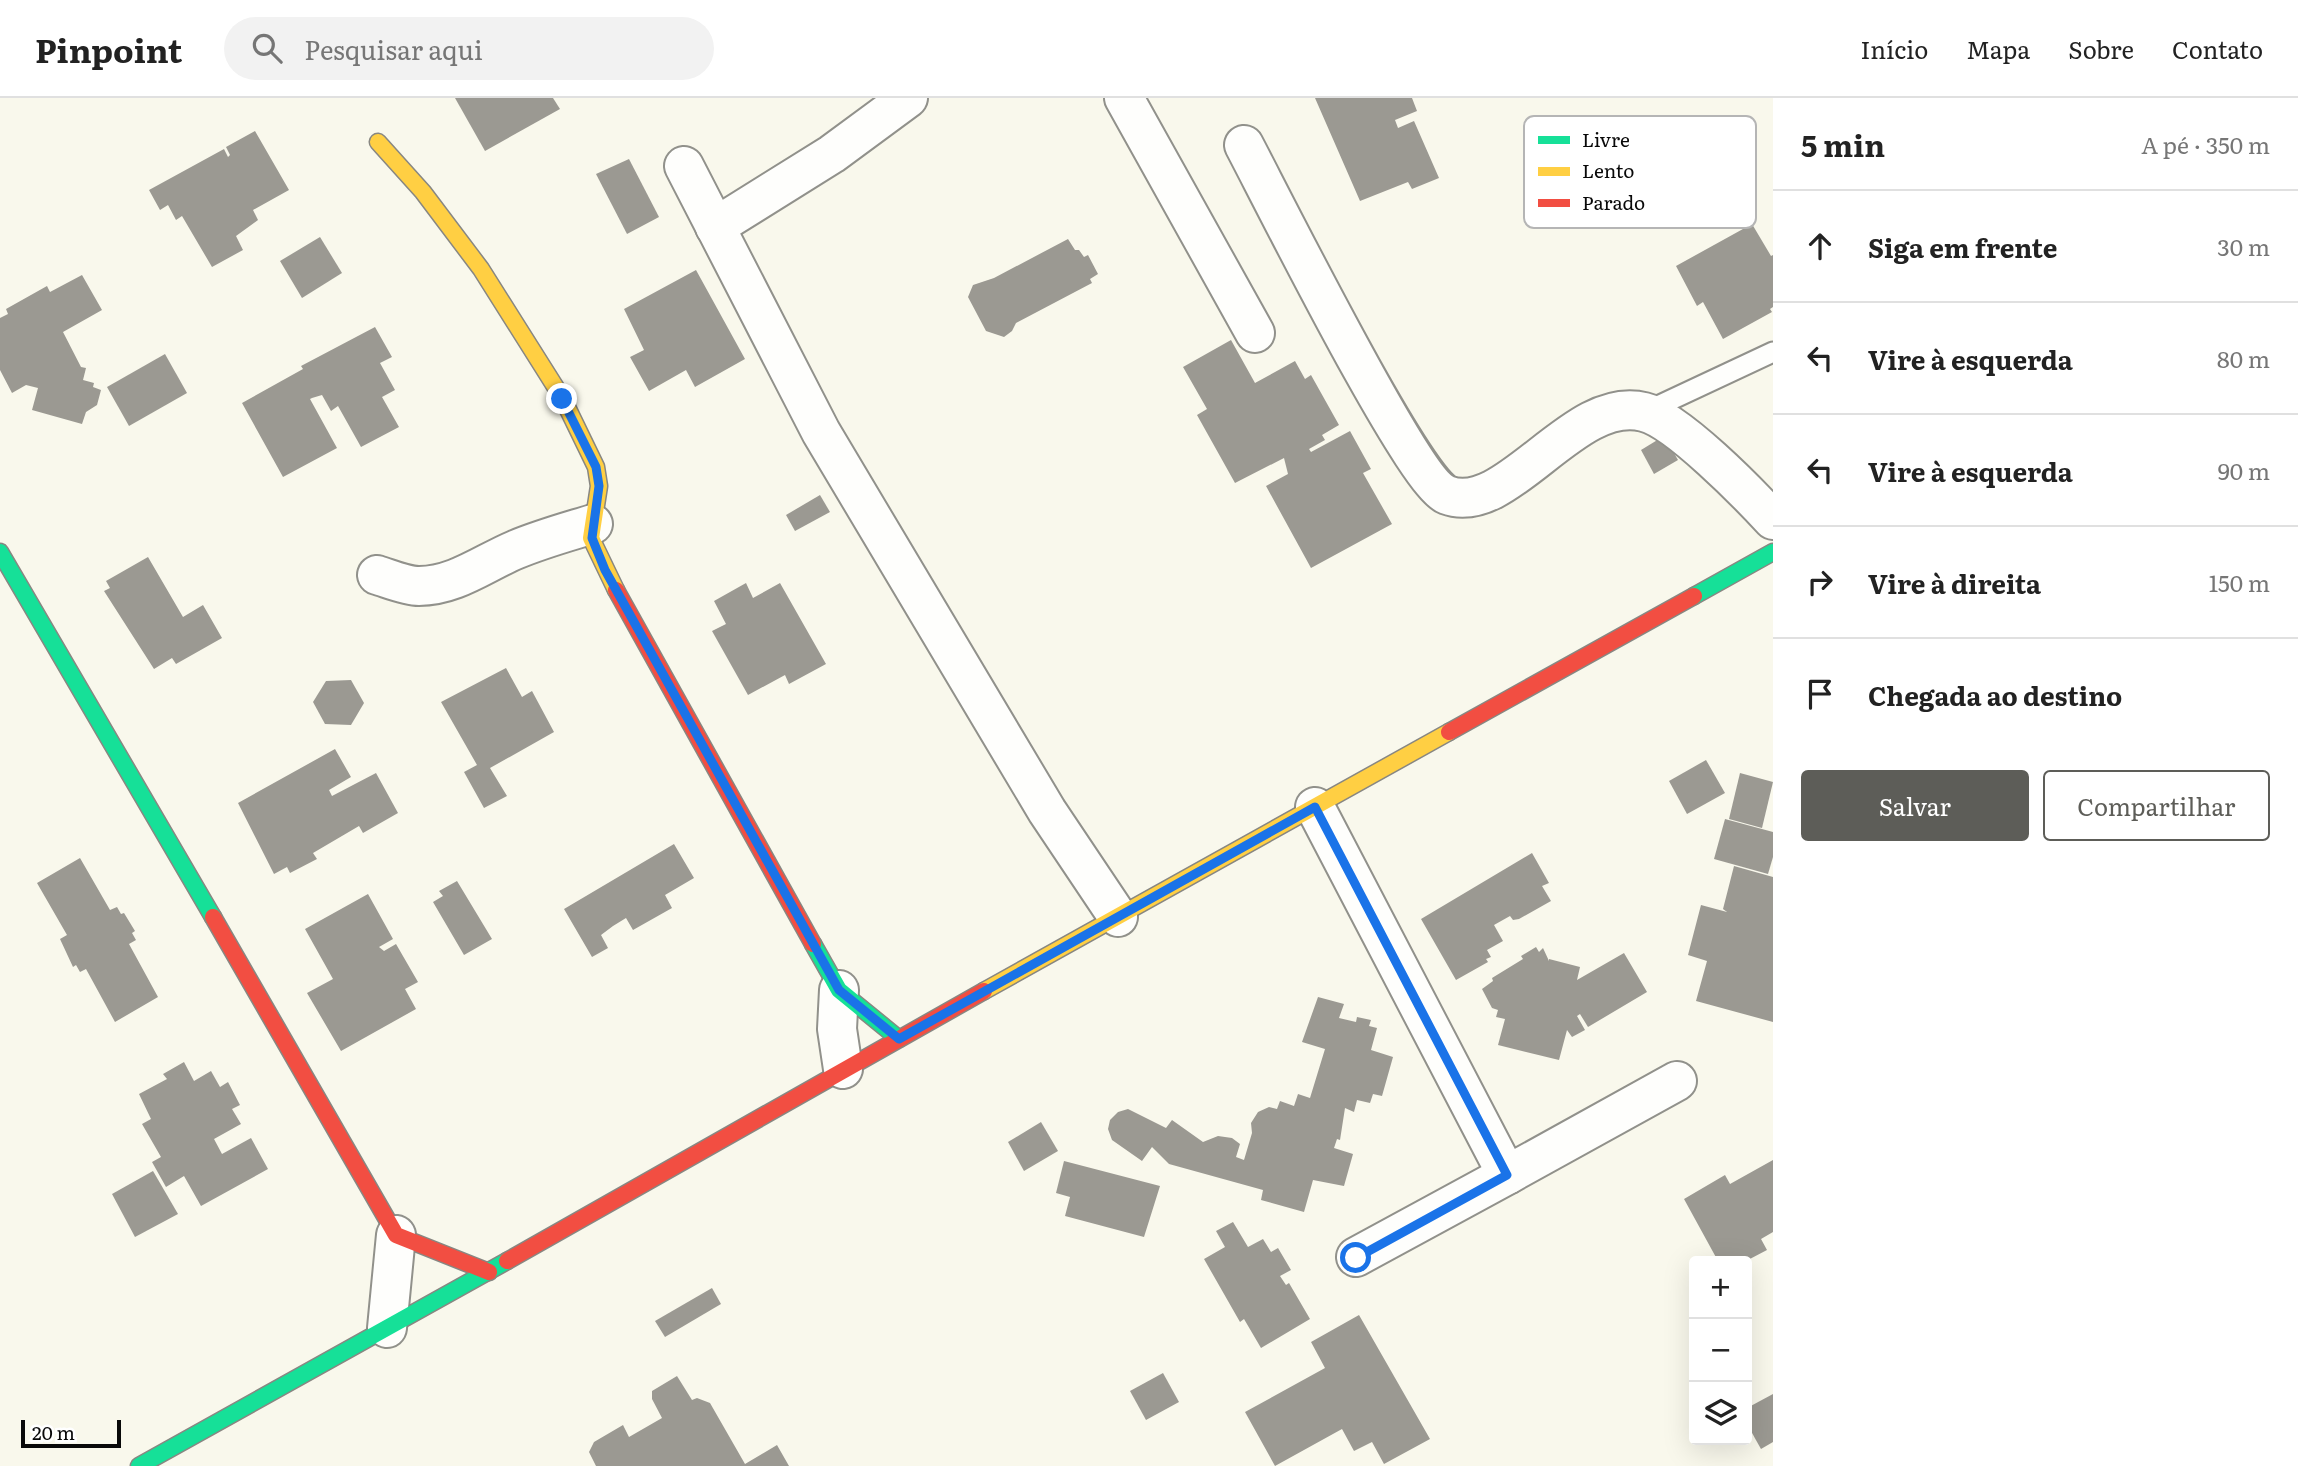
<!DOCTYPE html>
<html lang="pt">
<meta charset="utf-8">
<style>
body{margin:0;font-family:Literata,serif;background:#f2f2f2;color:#222}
.controls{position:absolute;right:21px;bottom:21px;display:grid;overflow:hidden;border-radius:7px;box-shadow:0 7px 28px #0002}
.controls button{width:63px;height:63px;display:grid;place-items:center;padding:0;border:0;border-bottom:2px solid #e0e0e0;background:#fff;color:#222;font:35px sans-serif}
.scale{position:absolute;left:21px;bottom:18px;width:100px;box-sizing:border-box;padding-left:7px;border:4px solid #090909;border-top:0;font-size:19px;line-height:24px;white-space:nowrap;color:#090909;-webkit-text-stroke:5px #fff;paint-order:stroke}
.stop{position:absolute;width:21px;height:21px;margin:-16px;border:5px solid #1a73e8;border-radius:50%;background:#fff}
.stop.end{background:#1a73e8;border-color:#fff;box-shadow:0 2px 7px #0008}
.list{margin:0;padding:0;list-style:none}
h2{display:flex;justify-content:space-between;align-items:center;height:91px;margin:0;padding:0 28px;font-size:30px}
h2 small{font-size:23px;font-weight:400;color:#767676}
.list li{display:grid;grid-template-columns:46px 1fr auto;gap:21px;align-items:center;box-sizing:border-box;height:112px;padding:0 28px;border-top:2px solid #e0e0e0}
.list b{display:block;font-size:26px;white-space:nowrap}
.list em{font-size:23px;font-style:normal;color:#767676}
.actions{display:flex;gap:14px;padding:21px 28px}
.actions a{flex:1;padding:16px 0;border:2px solid #5d5d58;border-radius:7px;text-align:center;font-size:24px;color:#5d5d58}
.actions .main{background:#5d5d58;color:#fff}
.icon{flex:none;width:38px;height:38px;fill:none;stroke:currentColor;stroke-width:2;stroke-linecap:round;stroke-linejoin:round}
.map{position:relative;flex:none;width:1773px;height:1368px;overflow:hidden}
header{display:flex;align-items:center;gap:42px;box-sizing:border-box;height:98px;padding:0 35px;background:#fff;border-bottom:2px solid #e0e0e0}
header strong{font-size:33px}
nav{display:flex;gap:38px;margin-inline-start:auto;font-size:24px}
.search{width:490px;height:63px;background:#f2f2f2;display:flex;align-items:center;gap:18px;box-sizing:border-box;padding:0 24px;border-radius:38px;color:#767676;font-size:26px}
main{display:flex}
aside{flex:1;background:#fff}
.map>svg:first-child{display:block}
</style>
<header>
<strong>Pinpoint</strong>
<div class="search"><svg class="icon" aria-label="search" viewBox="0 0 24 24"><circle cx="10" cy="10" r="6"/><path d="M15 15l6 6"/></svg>Pesquisar aqui</div>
<nav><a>Início</a><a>Mapa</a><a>Sobre</a><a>Contato</a></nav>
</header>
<main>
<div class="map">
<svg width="1773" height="1368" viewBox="0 0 1773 1368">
<rect width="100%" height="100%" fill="#f9f8ec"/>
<g fill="#9b9992">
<polygon points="455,0 553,0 560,11 485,53"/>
<polygon points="1315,0 1412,0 1417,13 1395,22 1398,30 1414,23 1439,80 1412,91 1408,84 1360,103"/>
<polygon points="255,33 289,92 253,112 258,122 236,138 243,152 212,169 182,118 176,122 168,107 160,112 149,92 224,51 228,59 230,57 226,49"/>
<polygon points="629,61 659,119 627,136 596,76"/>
<polygon points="1752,126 1771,158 1773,157 1773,209 1770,211 1772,214 1723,241 1703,204 1697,208 1676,168"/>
<polygon points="320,139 342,175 302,200 280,163"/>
<polygon points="1068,141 1075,152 1079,152 1084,159 1088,157 1098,176 1090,181 1092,185 1016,225 1012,233 1004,239 986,233 968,199 973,187 994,180"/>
<polygon points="696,172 745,261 695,289 686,272 649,293 630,259 644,252 624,211"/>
<polygon points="82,177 102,212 63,234 81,269 86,270 83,282 94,285 93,289 101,292 97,307 86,314 82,326 32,312 38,290 26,287 12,295 0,272 0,220 8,216 6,211 47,188 50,194"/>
<polygon points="375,229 392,259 380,265 395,292 382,299 399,329 361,349 338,308 331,313 322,297 312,300 310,301 337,350 283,379 242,305 303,271 301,268"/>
<polygon points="1231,242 1255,285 1295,263 1305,281 1311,277 1339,327 1322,337 1325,342 1309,351 1311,354 1350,333 1371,371 1363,375 1392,426 1311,470 1266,388 1288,376 1284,360 1235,385 1197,317 1207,311 1183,269"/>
<polygon points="165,256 187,295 129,328 107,289"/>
<polygon points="1664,338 1678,362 1654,376 1641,352"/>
<polygon points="820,397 830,414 795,433 786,417"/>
<polygon points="148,459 183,519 203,507 222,540 176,566 172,560 154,571 104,493 110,490 106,483"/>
<polygon points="746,485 753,500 780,485 826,566 789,586 785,577 748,597 712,533 726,526 714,503"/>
<polygon points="506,570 522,599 532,593 554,634 490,670 507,698 484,710 464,674 477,667 441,604"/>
<polygon points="351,582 364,605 351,627 325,626 313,604 326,583"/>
<polygon points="335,651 351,679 329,692 332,698 376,675 398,715 363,735 359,728 313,755 317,761 290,775 287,769 274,776 238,705"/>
<polygon points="1706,662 1725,695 1687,716 1669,683"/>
<polygon points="1740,675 1773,684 1762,730 1729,721"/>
<polygon points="1725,721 1773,734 1773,759 1768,776 1714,761"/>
<polygon points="674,746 694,780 665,797 672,810 633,832 626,820 613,828 601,837 608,850 592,859 564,811"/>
<polygon points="1532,755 1549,785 1542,788 1551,803 1519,821 1513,822 1510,818 1494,827 1503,843 1487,852 1491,859 1486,861 1488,864 1456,882 1421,821"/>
<polygon points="80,760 110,812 117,809 121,816 124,815 135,833 132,835 136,842 129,846 158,899 115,924 86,871 80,874 76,867 73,869 60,841 67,837 37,785"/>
<polygon points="1734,768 1773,779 1773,924 1696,903 1707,863 1688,857 1701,807 1727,814 1723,811"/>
<polygon points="457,783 492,841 464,857 433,804 443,798 439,793"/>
<polygon points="368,796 393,841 379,849 384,853 396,846 418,884 405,891 416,911 341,953 307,895 333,881 305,831"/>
<polygon points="1536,849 1539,854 1543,850 1549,863 1549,861 1580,869 1577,882 1624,855 1647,894 1588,929 1580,916 1577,918 1585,932 1572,939 1567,932 1559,962 1498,947 1505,921 1496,919 1498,912 1492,910 1482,891 1493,883 1492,880 1523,861 1521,858"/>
<polygon points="1318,899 1344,906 1339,920 1356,924 1357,919 1371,922 1369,928 1377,930 1371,952 1393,959 1382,998 1373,996 1370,1005 1357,1002 1354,1014 1345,1010 1340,1042 1337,1041 1334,1050 1353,1056 1344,1088 1313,1082 1304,1114 1261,1102 1263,1092 1169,1066 1152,1049 1142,1063 1112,1042 1108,1031 1110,1022 1118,1014 1128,1011 1166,1030 1172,1022 1203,1044 1218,1038 1232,1040 1240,1046 1236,1059 1244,1062 1252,1035 1251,1025 1258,1014 1269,1009 1277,1011 1280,1003 1294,1008 1298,996 1310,1000 1325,951 1302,944"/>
<polygon points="184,964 194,983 211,973 220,989 228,984 240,1007 232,1011 241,1026 214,1041 222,1056 251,1040 268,1071 201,1108 184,1078 166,1089 152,1064 161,1059 142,1026 151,1021 139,996 167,981 163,976"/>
<polygon points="1041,1024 1058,1053 1024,1073 1008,1044"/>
<polygon points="1773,1062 1773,1134 1761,1141 1767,1152 1746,1163 1718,1163 1684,1101 1725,1077 1730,1086"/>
<polygon points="1064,1063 1160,1088 1144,1139 1065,1118 1070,1099 1056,1095"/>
<polygon points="153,1073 178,1116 135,1139 112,1096"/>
<polygon points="1233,1124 1248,1149 1263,1141 1271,1154 1278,1150 1291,1172 1280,1178 1286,1187 1289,1185 1310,1221 1261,1250 1244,1221 1240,1224 1204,1161 1225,1149 1216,1133"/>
<polygon points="712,1190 721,1206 665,1239 655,1223"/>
<polygon points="1359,1217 1430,1341 1384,1366 1372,1344 1354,1353 1342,1331 1275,1368 1245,1314 1325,1270 1311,1244"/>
<polygon points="1163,1275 1179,1304 1146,1322 1130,1293"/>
<polygon points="677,1278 692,1302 697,1300 710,1305 745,1366 777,1347 789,1368 596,1368 589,1354 594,1344 623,1327 629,1339 662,1320 652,1301 652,1293"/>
<polygon points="1773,1296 1773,1344 1761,1351 1747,1326 1747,1310"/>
</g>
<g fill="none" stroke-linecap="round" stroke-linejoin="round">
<defs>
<polyline id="lane" points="1645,314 1773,254"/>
<g id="street">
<polyline points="1124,0 1255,235"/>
<path d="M1244 47C1271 98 1413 384 1447 397 1508 420 1573 296 1644 314 1677 322 1748 395 1773 422"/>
<polyline points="684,68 821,334 1047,713 1118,819"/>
<polyline points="715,129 832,56 908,0"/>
<path d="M377 477C390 481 406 488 419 488 455 488 484 465 515 452 541 441 567 434 593 426"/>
<polyline points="1315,709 1507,1077 1677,983"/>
<polyline points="839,892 837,931 843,971"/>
<polyline points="1356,1159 1507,1077"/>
<polyline points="387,1230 396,1137"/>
</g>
<g id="fast">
<polyline points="0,454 213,819"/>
<polyline points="1694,498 1773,454"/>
<polyline points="813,846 839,892 899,941"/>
<polyline points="139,1368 507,1163"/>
</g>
<g id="slow">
<polyline points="378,44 423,94 481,171 563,301 596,369 599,388 591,440 616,492"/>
<polyline points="984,893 1449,634"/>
</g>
<g id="jam">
<polyline points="616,492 813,846"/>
<polyline points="1449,634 1694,498"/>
<polyline points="213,819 396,1137 489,1174"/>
<polyline points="507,1163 984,893"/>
</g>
</defs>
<use href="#lane" stroke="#91918b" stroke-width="23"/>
<use href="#street" stroke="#91918b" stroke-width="42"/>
<use href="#fast" stroke="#888782" stroke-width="19"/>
<use href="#slow" stroke="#888782" stroke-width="19"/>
<use href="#jam" stroke="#888782" stroke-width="19"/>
<use href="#lane" stroke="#fefefc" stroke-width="19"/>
<use href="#street" stroke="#fefefc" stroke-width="38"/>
<use href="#fast" stroke="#16e098" stroke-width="16"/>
<use href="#slow" stroke="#ffcf43" stroke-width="16"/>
<use href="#jam" stroke="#f24e42" stroke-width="16"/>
</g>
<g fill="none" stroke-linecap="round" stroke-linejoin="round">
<polyline stroke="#1a73e8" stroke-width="9" points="562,301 596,369 599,388 592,440 605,472 839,892 899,941 1315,709 1507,1077 1356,1160"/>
</g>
<rect x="1524" y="18" width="232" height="112" rx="10" fill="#fff" stroke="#b5b5b5" stroke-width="2"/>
<rect x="1538" y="38" width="32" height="8" fill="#16e098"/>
<rect x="1538" y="69" width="32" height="9" fill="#ffcf43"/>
<rect x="1538" y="101" width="32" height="8" fill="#f24e42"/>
<g font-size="19" fill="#090909">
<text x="1582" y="49">Livre</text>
<text x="1582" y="80">Lento</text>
<text x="1582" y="112">Parado</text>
</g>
</svg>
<div class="controls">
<button>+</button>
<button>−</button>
<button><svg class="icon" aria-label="layers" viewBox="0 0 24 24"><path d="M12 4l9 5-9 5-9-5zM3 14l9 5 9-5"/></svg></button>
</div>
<div class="scale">20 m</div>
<div class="stop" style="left:1356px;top:1160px"></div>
<div class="stop end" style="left:562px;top:301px"></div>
</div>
<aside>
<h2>5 min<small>A pé · 350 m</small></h2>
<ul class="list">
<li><svg class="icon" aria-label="ahead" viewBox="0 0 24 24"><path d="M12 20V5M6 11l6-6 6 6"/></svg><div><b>Siga em frente</b></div><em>30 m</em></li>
<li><svg class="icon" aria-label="left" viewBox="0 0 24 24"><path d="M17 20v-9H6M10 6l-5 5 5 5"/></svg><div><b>Vire à esquerda</b></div><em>80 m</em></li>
<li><svg class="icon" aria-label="left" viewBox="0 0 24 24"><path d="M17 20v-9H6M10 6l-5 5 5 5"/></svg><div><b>Vire à esquerda</b></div><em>90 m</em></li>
<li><svg class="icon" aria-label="right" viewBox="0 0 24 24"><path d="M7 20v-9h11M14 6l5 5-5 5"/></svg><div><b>Vire à direita</b></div><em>150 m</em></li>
<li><svg class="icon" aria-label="arrive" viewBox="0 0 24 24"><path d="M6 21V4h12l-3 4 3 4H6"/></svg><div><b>Chegada ao destino</b></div></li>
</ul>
<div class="actions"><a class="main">Salvar</a><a>Compartilhar</a></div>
</aside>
</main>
